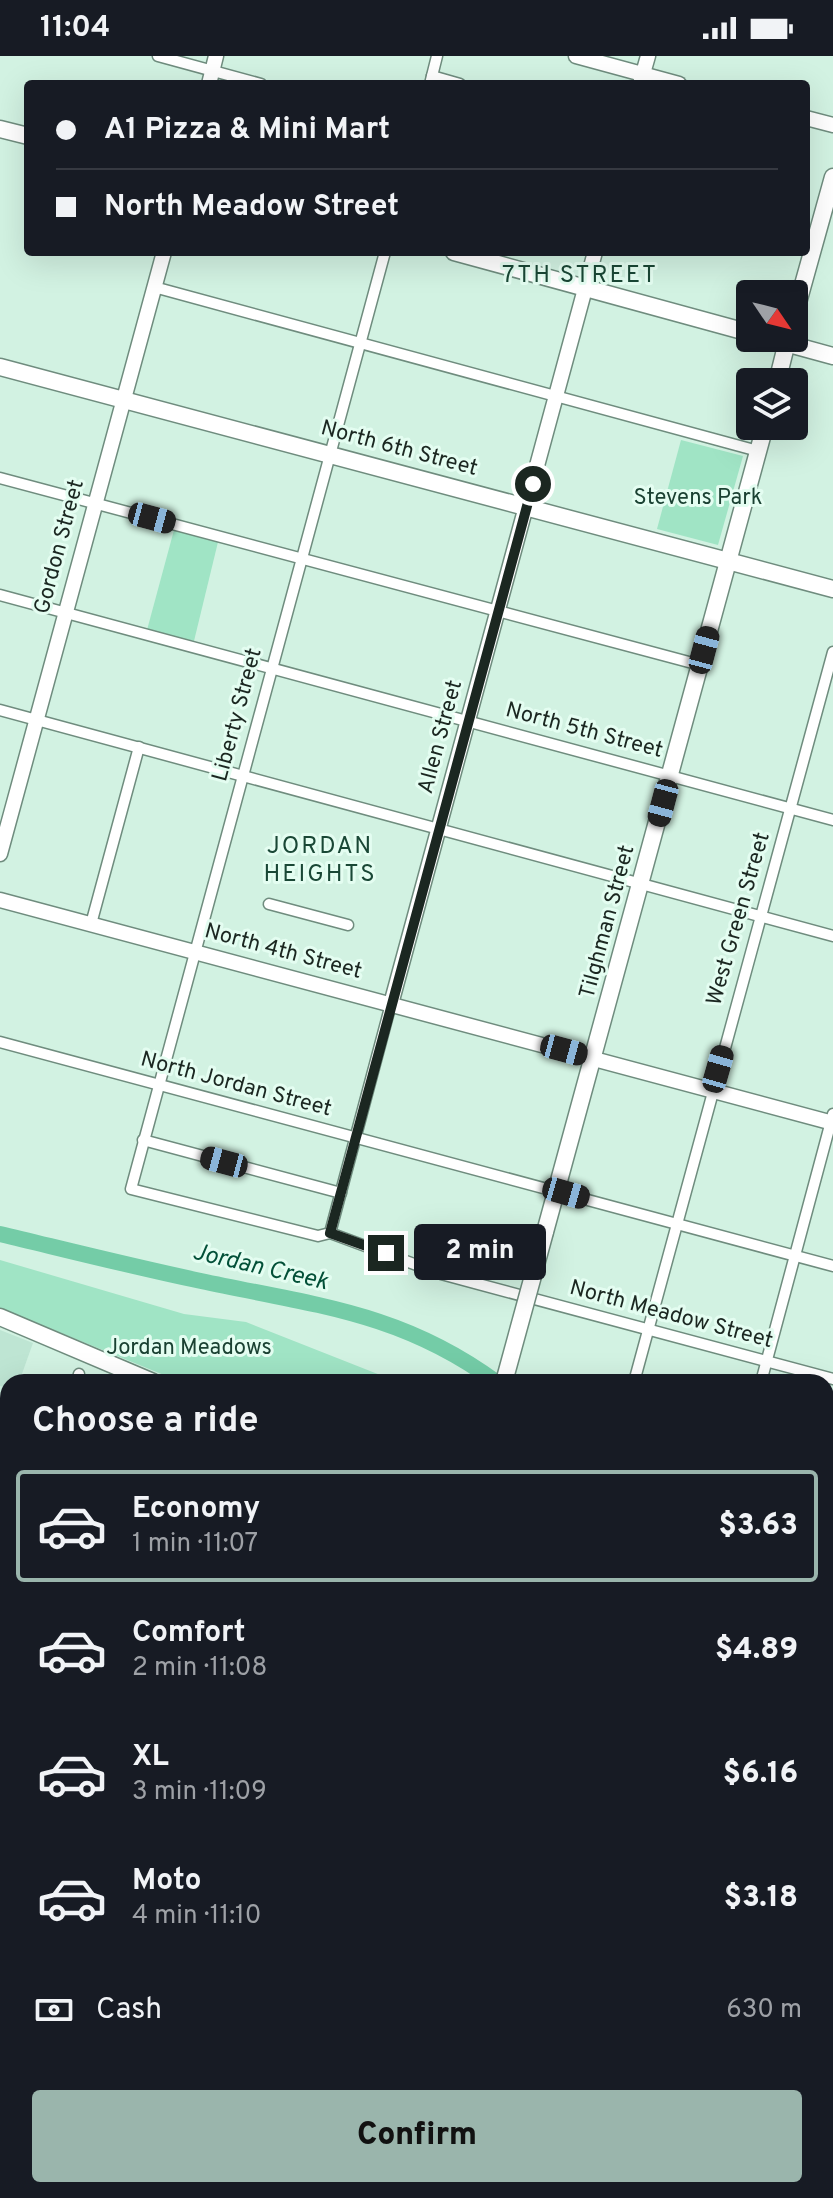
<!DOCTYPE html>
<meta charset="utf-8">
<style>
:root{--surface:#171b24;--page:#20242c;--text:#f1f3f6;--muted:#9ea1a6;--line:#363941;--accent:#9ab5ac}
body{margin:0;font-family:Overpass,sans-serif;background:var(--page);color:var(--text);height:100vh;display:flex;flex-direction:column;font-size:30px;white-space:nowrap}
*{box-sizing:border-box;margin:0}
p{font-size:26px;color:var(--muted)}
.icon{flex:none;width:44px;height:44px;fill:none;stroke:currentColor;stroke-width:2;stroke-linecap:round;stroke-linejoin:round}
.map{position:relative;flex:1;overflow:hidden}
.drawer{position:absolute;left:0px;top:1318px;width:834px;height:824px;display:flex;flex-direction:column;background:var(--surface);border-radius:24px 24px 0 0;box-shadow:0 8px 32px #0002}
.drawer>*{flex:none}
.hud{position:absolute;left:24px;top:24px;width:786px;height:176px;border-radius:8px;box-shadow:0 8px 32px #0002;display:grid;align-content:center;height:176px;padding:0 32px;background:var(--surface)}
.needle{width:52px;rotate:125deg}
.tools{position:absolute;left:736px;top:224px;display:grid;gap:16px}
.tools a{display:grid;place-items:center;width:72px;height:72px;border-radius:8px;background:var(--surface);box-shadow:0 8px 32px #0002;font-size:40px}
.end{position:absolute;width:36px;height:36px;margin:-18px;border:10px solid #1b2721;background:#fff;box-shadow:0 0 0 4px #fff}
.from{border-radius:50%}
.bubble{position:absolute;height:56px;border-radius:8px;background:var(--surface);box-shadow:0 8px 32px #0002;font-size:26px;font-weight:800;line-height:56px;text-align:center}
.car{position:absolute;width:24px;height:48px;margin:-24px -12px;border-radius:10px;box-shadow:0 0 6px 2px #0007;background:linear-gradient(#222 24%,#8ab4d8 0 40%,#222 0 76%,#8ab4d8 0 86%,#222 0)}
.hud b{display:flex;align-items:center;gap:28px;height:76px;font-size:30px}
.hud b+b{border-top:2px solid var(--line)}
.hud i{width:20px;height:20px;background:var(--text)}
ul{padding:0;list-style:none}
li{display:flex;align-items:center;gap:24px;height:112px;margin:0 16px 12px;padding:0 16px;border:4px solid transparent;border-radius:8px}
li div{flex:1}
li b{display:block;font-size:30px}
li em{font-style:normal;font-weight:800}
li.selected{border-color:var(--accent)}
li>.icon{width:72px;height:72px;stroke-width:1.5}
h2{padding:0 32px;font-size:36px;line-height:96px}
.pay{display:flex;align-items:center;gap:20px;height:88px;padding:0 32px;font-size:30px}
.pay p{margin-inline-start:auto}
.action{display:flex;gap:16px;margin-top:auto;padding:16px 32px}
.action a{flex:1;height:92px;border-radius:8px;background:var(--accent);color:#111;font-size:32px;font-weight:800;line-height:92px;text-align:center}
.status{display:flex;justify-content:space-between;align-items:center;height:56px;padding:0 40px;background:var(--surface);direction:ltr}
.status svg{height:22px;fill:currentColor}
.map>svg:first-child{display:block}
</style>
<div class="status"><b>11:04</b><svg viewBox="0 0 49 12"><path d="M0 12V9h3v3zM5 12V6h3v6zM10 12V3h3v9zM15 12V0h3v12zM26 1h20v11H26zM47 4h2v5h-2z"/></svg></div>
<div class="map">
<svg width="833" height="2142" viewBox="0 0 833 2142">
<rect width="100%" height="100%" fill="#d2f2e2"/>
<g fill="#bee5d3">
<polygon points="0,1274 33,1287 19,1326 8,1326 8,1332 0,1330"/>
<polygon points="826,1432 833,1436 833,1514 826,1541"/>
<polygon points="833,1577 833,1636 826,1634 826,1602"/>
<polygon points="8,1599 8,1666 0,1664 0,1628"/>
<polygon points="826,1651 833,1653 833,1753 826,1762"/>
</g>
<g fill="#a0e4c5">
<polygon points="681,384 743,400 718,489 657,473"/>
<polygon points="174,474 218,486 194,585 147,574"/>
<polygon points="0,1204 184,1258 246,1266 398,1326 181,1326 0,1252"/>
<polygon points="0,1848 8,1849 8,1881 0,1879"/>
</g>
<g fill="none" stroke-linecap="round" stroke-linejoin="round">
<g stroke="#74cca7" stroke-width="16">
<path d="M0,1178C67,1194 134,1211 201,1225C313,1249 401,1256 496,1326"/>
<polyline points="826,2002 833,2002"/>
</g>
<g stroke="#6f8c7e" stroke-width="13">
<g id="street">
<polyline points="158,0 261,28"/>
<polyline points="432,20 460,28"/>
<polyline points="430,28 437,0"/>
<polyline points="385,196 131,1133 318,1180 330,1177 441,1218 833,1323"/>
<polyline points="154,231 758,395"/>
<polyline points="0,422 700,609"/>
<polyline points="0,539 833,764"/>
<polyline points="0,654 833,880"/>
<polyline points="269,848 348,869"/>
<polyline points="91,868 139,691"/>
<polyline points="0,986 833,1210"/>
<polyline points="143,1084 341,1137"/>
<polyline points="330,1177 391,948"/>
<polyline points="77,1326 79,1318"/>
<polyline points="634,1326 833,596"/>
<polyline points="761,1326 833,1058"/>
<polyline points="0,1383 8,1385"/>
<polyline points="0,1532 8,1534"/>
<polyline points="826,1563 833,1538"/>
<polyline points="0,1612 8,1583"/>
<polyline points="826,1645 833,1647"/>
<polyline points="0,1670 8,1672"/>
<polyline points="0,1767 8,1769"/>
<polyline points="0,1919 8,1921"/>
<polyline points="64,2142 66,2134"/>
<polyline points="516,2142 517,2134"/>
</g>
</g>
<g stroke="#6f8c7e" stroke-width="17">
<g id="secondary">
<polyline points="576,0 679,28"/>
<polyline points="209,28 216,0"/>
<polyline points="640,28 648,0"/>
<polyline points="806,62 833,69"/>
<polyline points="0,798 164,196"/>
<polyline points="0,844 833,1067"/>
<polyline points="391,948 595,196"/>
<polyline points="826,1780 833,1774"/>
<polyline points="0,2032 8,2034"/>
<polyline points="339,2134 364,2142"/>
</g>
</g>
<g stroke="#6f8c7e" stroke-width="19">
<g id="primary">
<polyline points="0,73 28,80"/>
<polyline points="454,196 750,277"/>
<polyline points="794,261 833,121"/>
<polyline points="767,282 833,300"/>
<polyline points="0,311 833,533"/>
<polyline points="777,326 788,282"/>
<polyline points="545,1176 765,370"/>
<polyline points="0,1261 153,1326"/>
<polyline points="282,2142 284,2134"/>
<polyline points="582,2142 582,2134"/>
</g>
</g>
<use href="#street" stroke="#fff" stroke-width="10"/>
<use href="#secondary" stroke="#fff" stroke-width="14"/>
<use href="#primary" stroke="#fff" stroke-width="16"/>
<g stroke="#6f8c7e" stroke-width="19" stroke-linecap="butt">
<polyline id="primary-bridge" points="504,1326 545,1176"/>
</g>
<use href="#primary-bridge" stroke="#fff" stroke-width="16"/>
</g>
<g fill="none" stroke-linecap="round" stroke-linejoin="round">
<polyline stroke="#1b2721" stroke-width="10" points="386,1197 330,1177 533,428"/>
</g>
<g text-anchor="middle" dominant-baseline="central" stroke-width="6" stroke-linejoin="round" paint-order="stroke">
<g font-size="22" fill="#1b2721" stroke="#e4fdf1">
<text transform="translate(399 393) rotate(15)">North 6th Street</text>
<text transform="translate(60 491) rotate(-75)">Gordon Street</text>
<text transform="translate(238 659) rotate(-75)">Liberty Street</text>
<text transform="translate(584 675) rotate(15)">North 5th Street</text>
<text transform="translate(441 681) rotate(-75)">Allen Street</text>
<text transform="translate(739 863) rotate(-74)">West Green Street</text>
<text transform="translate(608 866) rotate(-75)">Tilghman Street</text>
<text transform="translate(283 896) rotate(15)">North 4th Street</text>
<text transform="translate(236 1029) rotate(15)">North Jordan Street</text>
<text transform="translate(671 1259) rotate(15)">North Meadow Street</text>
</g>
<g font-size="22" fill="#1a4132" stroke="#e4fdf1">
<text x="698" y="442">Stevens Park</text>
<text x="189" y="1292">Jordan Meadows</text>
</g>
<g font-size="24" letter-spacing="2" fill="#194735" stroke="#e4fdf1">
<text x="580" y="220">7TH STREET</text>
<text x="320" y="791">JORDAN<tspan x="320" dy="28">HEIGHTS</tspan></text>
</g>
<g font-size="24" font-style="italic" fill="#035038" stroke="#e4fdf1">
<text transform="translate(260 1212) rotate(13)">Jordan Creek</text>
</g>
</g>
</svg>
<div class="tools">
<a><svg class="needle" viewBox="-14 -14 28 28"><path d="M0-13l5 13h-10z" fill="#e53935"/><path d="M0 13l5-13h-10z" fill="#9ea1a6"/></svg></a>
<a><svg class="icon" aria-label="layers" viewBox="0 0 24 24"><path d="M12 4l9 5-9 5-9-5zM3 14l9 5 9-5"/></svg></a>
</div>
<i class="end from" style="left:533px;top:428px"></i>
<i class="end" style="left:386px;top:1197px"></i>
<div class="bubble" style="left:414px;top:1168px;width:132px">2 min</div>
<i class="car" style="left:152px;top:462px;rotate:105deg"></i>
<i class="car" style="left:704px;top:594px;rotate:15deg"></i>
<i class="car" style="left:663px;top:747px;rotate:195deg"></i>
<i class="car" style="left:564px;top:994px;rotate:105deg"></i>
<i class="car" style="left:718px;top:1013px;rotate:16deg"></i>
<i class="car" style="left:224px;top:1106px;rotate:285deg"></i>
<i class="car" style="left:566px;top:1137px;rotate:106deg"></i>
<div class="hud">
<b><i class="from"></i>A1 Pizza &amp; Mini Mart</b>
<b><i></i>North Meadow Street</b>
</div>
<section class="drawer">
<h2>Choose a ride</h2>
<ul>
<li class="selected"><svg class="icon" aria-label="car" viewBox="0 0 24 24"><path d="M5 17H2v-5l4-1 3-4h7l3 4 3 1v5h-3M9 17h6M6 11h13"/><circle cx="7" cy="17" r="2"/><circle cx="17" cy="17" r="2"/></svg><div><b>Economy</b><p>1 min · 11:07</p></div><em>$3.63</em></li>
<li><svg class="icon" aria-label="car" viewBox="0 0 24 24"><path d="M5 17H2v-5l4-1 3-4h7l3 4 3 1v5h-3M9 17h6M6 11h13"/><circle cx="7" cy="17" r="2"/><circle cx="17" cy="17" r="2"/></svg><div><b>Comfort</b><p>2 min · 11:08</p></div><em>$4.89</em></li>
<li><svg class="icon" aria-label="car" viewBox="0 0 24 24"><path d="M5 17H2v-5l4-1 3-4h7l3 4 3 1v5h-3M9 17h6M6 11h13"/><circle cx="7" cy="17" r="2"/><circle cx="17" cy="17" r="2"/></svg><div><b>XL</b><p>3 min · 11:09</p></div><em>$6.16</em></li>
<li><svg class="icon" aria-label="car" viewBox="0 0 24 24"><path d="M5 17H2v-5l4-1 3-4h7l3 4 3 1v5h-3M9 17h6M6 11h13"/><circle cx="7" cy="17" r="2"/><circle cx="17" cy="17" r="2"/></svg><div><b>Moto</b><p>4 min · 11:10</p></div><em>$3.18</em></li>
</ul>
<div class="pay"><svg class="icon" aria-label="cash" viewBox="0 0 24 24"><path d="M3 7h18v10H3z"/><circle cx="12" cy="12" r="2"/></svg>Cash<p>630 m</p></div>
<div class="action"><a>Confirm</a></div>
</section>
</div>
